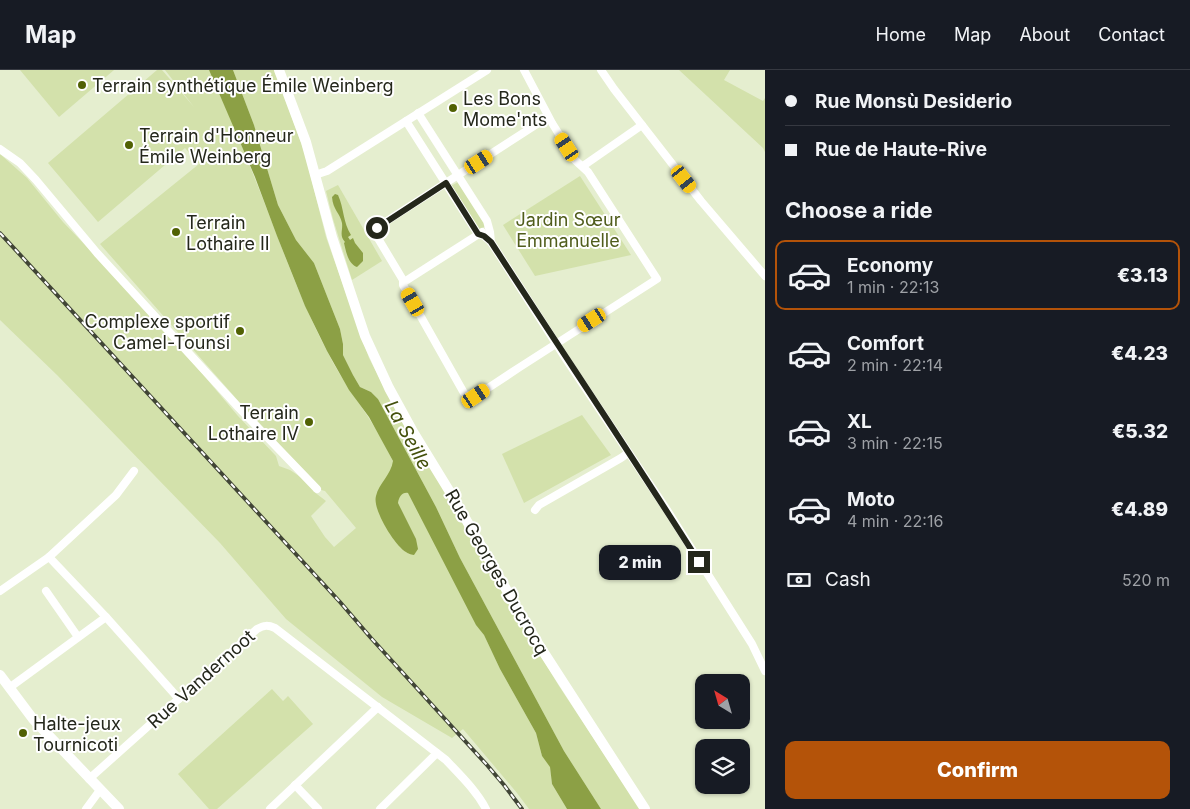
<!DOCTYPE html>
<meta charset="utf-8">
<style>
:root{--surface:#171b24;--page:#20242c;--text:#f1f3f6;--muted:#9ea1a6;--line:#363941;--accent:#b45309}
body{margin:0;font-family:Inter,sans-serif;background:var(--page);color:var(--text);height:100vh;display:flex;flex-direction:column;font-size:19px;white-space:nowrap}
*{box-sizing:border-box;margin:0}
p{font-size:16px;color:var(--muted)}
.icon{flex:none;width:28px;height:28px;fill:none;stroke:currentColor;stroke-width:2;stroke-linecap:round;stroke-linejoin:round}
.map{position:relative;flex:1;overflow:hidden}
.details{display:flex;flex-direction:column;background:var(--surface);width:425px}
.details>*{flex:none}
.top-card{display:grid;align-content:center;height:110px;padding:0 20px;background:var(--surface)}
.needle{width:32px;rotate:323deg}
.fabs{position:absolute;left:695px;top:604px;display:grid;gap:10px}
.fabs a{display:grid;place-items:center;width:55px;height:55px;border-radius:10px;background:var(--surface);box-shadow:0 1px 4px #0004;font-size:25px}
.end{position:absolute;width:22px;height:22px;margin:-11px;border:6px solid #24271b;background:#fff;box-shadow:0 0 0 2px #fff}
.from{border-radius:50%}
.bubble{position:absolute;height:35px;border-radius:10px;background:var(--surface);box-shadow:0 1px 4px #0004;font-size:16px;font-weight:800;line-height:35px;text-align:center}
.car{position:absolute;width:15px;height:30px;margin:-15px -8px;border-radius:6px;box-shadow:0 0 4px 1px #0007;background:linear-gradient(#f5c518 24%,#345 0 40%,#f5c518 0 76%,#345 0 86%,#f5c518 0)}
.top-card b{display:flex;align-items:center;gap:18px;height:48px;font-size:19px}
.top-card b+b{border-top:1px solid var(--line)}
.top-card i{width:12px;height:12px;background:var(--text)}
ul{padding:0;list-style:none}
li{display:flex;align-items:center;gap:15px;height:70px;margin:0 10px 8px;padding:0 10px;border:2px solid transparent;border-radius:10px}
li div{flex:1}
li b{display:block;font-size:19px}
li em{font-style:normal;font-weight:800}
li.selected{border-color:var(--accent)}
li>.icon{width:45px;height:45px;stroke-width:1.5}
h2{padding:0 20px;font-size:22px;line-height:60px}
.pay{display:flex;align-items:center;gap:12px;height:55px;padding:0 20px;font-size:19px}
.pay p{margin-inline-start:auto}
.cta{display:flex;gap:10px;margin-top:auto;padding:10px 20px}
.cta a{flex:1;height:58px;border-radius:10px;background:var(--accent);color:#fff;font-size:20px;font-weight:800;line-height:58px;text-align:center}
header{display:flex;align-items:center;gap:30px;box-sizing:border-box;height:70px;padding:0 25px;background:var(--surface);border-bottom:1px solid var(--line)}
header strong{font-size:24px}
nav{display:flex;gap:28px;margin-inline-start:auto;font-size:18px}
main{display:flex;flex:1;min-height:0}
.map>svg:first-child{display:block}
</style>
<header>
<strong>Map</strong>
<nav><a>Home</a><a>Map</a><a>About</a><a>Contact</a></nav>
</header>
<main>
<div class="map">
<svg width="765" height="739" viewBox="0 0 765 739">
<rect width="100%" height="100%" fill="#e5eecf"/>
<g fill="#d3e1ab">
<polygon points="20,0 114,0 59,47"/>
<path d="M157,0H162L194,37L165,0H209C225,36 241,72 255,109C278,166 298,226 327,281C342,312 364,338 381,368L477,555L484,565L500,599L536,663L542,686L550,696L552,714L567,739H529L517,723L463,659L452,668L382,627L286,549L220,473L57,305L0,250V84L27,108L63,152L110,201L189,288L238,346L276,386L279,396L290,400L317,418L313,421L326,431L311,446L325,467L334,477L356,458L325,421L317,419L319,417L241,334L100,174L199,94L185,78L98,152L48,93Z"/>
<polygon points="233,0 275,0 305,84 326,167 369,288 391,331 463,451 539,583 559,616 640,739 601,739 564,681 460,488 436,437 378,329 371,322 360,317 353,305 343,285 343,274 340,259 314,193 296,170 278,135 254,55"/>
<polygon points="679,0 730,0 724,10 763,31 765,28 765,82 763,78"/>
<polygon points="580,106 631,185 535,206 503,155"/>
<polygon points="458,112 486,155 484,157 479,160 451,116"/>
<polygon points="338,115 382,191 352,210 333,149 326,121"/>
<polygon points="582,345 611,385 524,433 502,384"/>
<polygon points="272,619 283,631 288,626 313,654 217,739 209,739 178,704"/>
</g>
<g fill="#8ca045">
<path d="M209,0H233L254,55L278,135L296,170L314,193L340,259L343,274V285L353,305L360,317L371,322L378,329L436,437L460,488L564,681L601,739H567L552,714L550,697L542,686L536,663L500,599L484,565L476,555L408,423C402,422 399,427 398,433L416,469L418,479L414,485C410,484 409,484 406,482C395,476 372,439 376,426C379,413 391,405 393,391L369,347L349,320L327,281L305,236L277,166L255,107Z"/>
<path d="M335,124L338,125C344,138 343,153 351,165L348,167L350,170L353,168L355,173L363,183V191L357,197C348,194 346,181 344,173L345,172C339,165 343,161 342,153C340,143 333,140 332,127Z"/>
</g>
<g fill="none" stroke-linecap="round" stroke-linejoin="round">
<g stroke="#fff" stroke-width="8">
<polyline points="524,0 552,53 575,90 588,102 657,209 520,297 476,326 468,327 464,323 403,215 403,210 376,165 376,160 379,156 548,47"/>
<polyline points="601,0 614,19 701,131 765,206"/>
<polyline points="418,43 487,151 490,162 491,172"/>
<polyline points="406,51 478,164 484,166 491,172 566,289 667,440 752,574 765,601"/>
<polyline points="0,79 20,93 36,110 97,183 239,338 317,419"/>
<polyline points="583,96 642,55"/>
<polyline points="315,105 327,101 487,0"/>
<polyline points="404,212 482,162"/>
<polyline points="535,440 539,435 621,388 628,383"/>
<polyline points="49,487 106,547"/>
<polyline points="0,521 49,487 116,425 134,401"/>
<polyline points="46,521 78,567"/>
<polyline points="9,618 106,547 179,629"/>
<path d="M89,709L257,559C264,555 268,555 275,558L446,690C460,705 476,720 486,739"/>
<polyline points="295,715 318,739"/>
<polyline points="86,739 100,720"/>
<polyline points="270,739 378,637"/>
<polyline points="380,739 437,683"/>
</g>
<g stroke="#fff" stroke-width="10">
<polyline points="279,0 306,72 332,167 365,266 389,318 412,360 453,427 510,526 539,575 645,739"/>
<polyline points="0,605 33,649 119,739"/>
</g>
<g stroke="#414536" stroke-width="4">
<polyline id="rail" points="0,163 340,532 371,568 487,695 504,715 522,739"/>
</g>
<use href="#rail" stroke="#fff" stroke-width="2" stroke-dasharray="5.5" stroke-linecap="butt"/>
</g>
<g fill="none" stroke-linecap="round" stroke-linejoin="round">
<path stroke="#24271b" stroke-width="6" d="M377,158L446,113L478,164L484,166L491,172C560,279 631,384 699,492"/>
</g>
<g fill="#516104" stroke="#fff" stroke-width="2">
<circle cx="82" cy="15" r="5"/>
<circle cx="453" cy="38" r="5"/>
<circle cx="129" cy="75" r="5"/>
<circle cx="176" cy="162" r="5"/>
<circle cx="240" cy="261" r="5"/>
<circle cx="309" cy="352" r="5"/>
<circle cx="23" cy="663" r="5"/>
</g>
<g text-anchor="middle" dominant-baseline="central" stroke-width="4" stroke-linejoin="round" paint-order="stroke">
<g font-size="18" fill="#24271b" stroke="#fff" text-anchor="start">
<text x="92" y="15">Terrain synthétique Émile Weinberg</text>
<text x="463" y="28">Les Bons<tspan x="463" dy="21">Mome'nts</tspan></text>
<text x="139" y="65">Terrain d'Honneur<tspan x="139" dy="21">Émile Weinberg</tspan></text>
<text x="186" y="152">Terrain<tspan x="186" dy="21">Lothaire II</tspan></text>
<text x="230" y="251" text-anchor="end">Complexe sportif<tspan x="230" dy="21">Camel-Tounsi</tspan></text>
<text x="299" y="342" text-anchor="end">Terrain<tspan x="299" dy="21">Lothaire IV</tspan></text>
<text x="33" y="653">Halte-jeux<tspan x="33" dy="21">Tournicoti</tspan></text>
</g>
<g font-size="18" fill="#505d1c" stroke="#fff">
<text x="568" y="149">Jardin Sœur<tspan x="568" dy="21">Emmanuelle</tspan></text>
</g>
<g font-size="18" fill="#24271b" stroke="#fff">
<text transform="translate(497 502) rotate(60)">Rue Georges Ducrocq</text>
<text transform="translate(201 609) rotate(-42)">Rue Vandernoot</text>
</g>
<g font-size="19" font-style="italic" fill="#43500b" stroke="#fff">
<text transform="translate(408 365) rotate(61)">La Seille</text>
</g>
</g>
</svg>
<div class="fabs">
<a><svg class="needle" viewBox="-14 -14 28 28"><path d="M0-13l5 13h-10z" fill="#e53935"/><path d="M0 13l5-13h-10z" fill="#9ea1a6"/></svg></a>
<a><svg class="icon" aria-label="layers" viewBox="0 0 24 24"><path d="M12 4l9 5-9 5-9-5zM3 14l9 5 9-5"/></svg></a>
</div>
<i class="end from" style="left:377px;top:158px"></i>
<i class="end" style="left:699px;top:492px"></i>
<div class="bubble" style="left:599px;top:475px;width:82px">2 min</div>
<i class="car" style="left:567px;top:77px;rotate:327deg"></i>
<i class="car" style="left:479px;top:92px;rotate:57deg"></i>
<i class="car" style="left:684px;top:109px;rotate:142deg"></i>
<i class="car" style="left:413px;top:232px;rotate:330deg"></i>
<i class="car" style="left:592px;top:250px;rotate:238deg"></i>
<i class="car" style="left:476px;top:326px;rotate:56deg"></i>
</div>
<section class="details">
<div class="top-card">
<b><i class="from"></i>Rue Monsù Desiderio</b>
<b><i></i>Rue de Haute-Rive</b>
</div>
<h2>Choose a ride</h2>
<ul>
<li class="selected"><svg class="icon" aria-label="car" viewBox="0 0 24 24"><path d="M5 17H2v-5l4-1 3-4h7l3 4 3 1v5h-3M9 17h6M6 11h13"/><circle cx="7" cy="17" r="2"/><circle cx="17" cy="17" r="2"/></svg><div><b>Economy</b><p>1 min · 22:13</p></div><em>€3.13</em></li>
<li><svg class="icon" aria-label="car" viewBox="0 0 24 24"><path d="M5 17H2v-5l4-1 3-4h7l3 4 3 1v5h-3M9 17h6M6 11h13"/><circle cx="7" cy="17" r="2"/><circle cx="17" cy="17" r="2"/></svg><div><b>Comfort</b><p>2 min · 22:14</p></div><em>€4.23</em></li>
<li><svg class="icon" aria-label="car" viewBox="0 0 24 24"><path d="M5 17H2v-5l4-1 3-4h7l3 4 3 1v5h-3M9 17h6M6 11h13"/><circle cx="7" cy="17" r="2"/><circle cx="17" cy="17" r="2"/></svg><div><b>XL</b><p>3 min · 22:15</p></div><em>€5.32</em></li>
<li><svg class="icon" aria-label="car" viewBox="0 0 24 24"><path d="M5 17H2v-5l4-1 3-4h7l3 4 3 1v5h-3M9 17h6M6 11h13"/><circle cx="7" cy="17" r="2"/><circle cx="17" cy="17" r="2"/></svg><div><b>Moto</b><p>4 min · 22:16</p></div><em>€4.89</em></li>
</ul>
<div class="pay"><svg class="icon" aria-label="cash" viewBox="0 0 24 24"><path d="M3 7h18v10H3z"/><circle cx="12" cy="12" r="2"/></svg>Cash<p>520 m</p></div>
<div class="cta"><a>Confirm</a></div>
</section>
</main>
